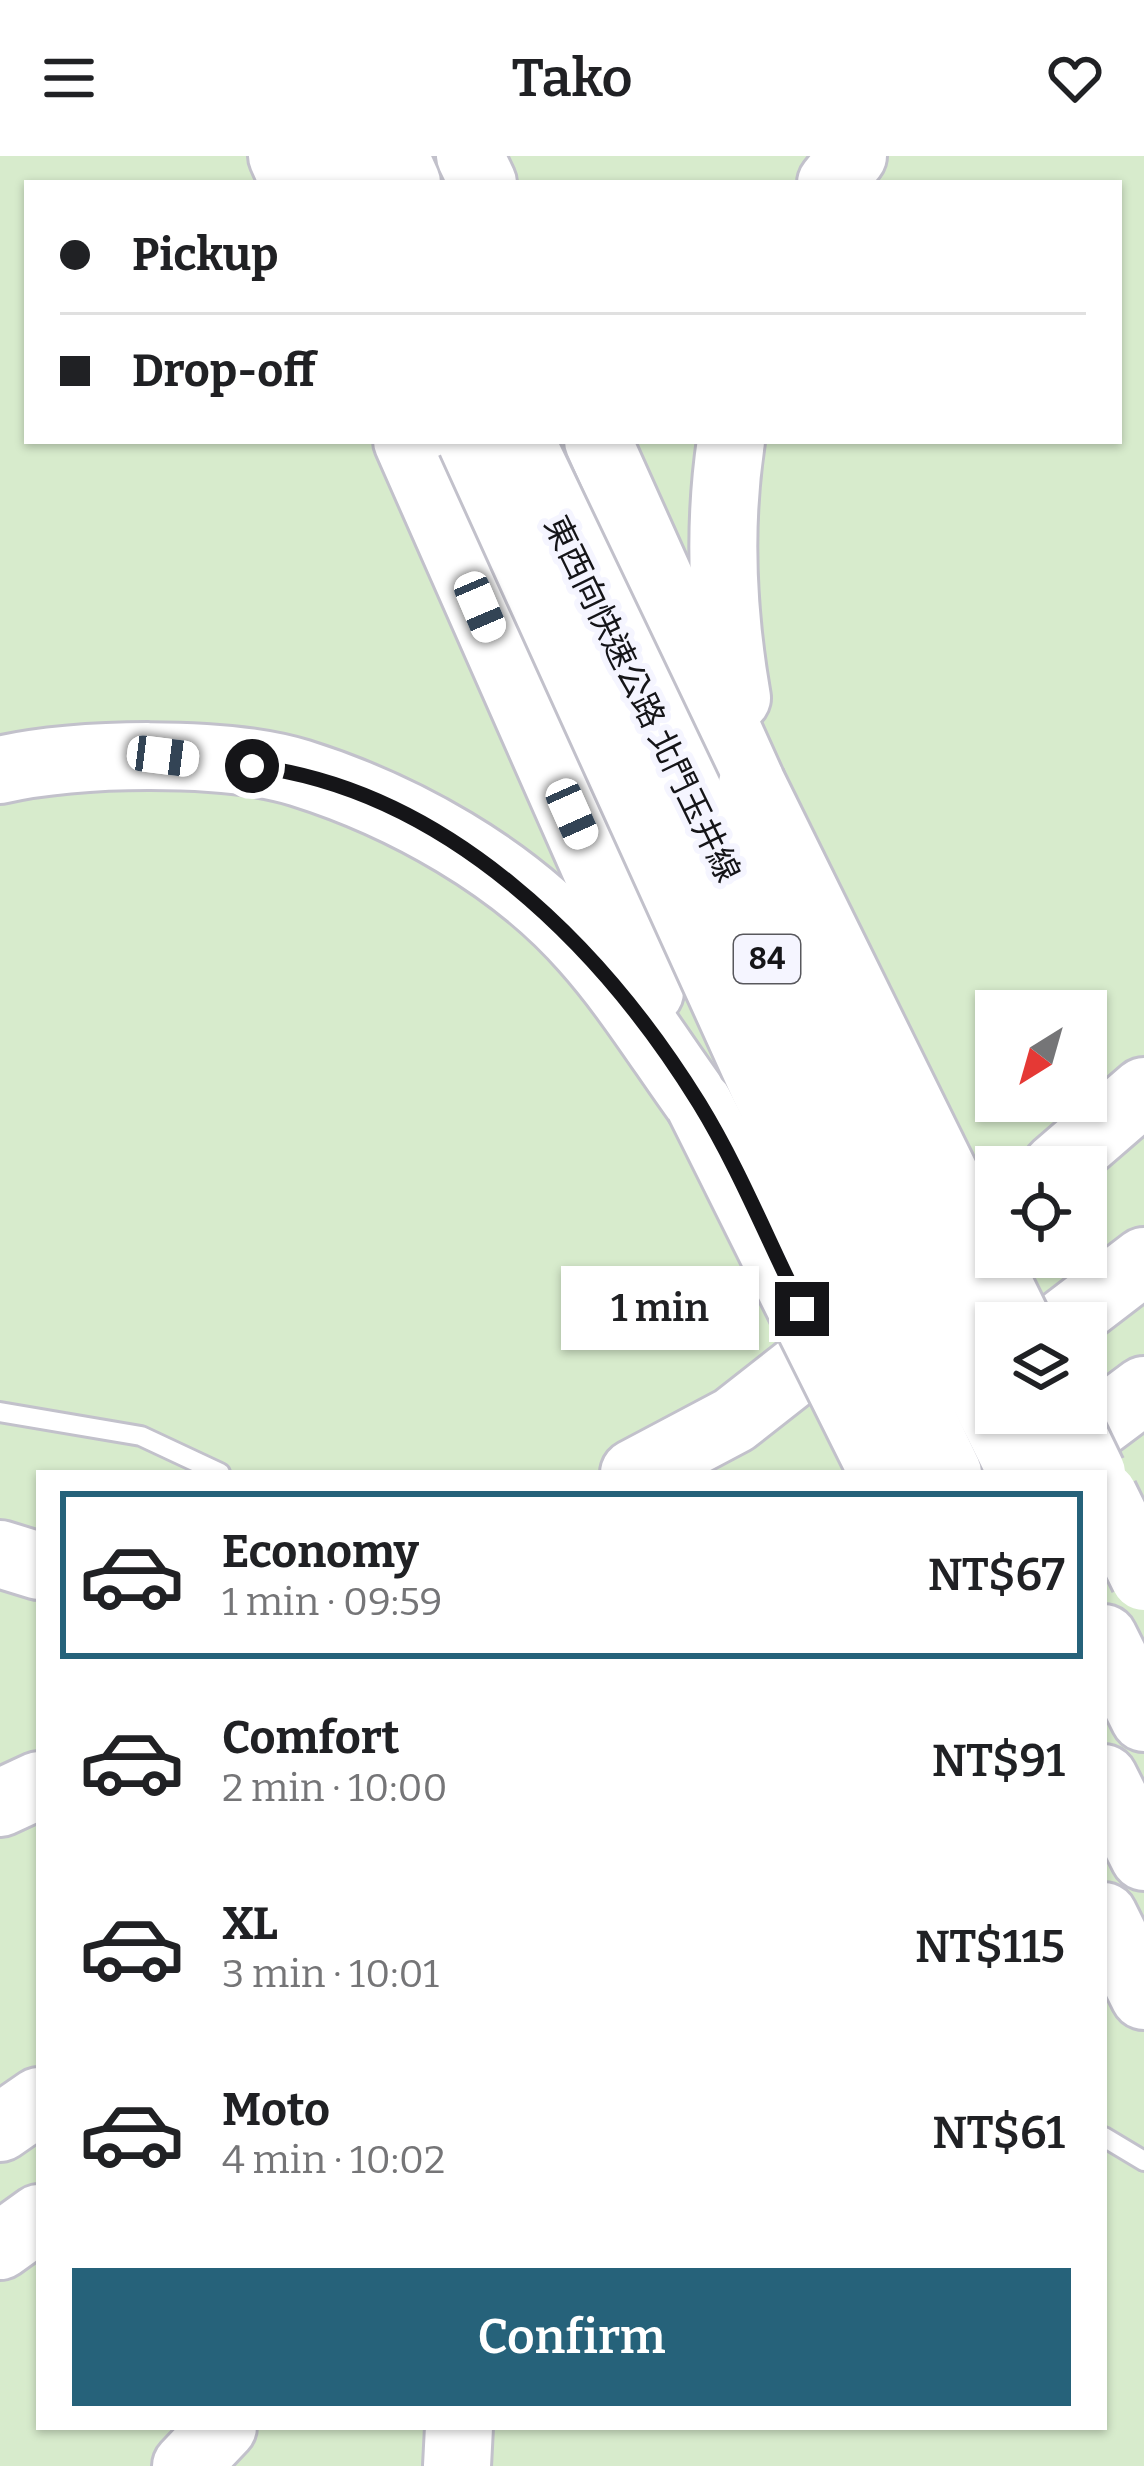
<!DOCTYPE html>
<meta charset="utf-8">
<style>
:root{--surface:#fff;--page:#f2f2f2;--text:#202124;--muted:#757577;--line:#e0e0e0;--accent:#26627a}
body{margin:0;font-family:Bitter,"Noto Sans TC",serif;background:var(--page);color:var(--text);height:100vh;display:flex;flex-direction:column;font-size:45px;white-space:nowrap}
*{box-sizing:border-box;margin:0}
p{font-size:39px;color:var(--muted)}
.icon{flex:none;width:66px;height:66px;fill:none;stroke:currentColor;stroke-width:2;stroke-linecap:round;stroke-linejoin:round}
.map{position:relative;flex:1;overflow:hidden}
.details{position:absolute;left:36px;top:1314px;width:1071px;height:960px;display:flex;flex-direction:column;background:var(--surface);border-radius:0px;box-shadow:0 3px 9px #0004}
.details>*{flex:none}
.top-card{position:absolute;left:24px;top:24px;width:1098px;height:264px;border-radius:0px;box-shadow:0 3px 9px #0004;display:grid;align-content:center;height:264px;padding:0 36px;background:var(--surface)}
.needle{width:78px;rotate:217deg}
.controls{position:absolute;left:975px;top:834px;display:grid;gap:24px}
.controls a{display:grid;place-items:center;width:132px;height:132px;border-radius:0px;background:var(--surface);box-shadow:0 3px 9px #0004;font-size:60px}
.end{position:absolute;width:54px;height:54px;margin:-27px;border:15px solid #151518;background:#fff;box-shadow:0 0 0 6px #fff}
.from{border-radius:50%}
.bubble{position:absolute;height:84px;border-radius:0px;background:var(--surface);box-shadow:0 3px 9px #0004;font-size:39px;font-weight:600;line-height:84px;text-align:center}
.car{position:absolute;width:36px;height:72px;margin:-36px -18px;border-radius:15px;box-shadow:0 0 9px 3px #0007;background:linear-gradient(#fff 24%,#345 0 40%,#fff 0 76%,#345 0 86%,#fff 0)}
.top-card b{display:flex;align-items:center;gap:42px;height:114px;font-size:45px}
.top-card b+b{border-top:3px solid var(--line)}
.top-card i{width:30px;height:30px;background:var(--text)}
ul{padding:21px 0 0;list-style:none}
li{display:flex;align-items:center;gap:36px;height:168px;margin:0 24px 18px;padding:0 12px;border:6px solid transparent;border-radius:0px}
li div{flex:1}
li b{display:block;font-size:45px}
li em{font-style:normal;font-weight:600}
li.on{border-color:var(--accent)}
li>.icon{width:108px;height:108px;stroke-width:1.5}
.cta{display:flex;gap:24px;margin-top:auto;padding:24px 36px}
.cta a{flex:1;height:138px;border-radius:0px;background:var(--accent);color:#fff;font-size:48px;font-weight:600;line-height:138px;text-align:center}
header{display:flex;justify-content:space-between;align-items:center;height:156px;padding:0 36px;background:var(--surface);font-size:54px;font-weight:600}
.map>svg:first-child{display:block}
</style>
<header><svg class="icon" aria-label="menu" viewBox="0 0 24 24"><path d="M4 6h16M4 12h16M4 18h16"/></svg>Tako<svg class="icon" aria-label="heart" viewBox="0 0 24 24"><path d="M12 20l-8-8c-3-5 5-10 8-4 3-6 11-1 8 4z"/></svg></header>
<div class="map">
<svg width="1144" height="2310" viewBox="0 0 1144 2310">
<rect width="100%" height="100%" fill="#f5f5ff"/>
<path fill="#d7ebcc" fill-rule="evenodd" d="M0,0H1144V2310H0ZM27,27H1119V285H27ZM996,855H1086V945H996ZM996,1011H1086V1101H996ZM996,1167H1086V1257H996ZM39,1317H1104V2271H39Z"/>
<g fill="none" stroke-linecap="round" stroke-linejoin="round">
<g stroke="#c2c1cb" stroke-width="24">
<g id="lane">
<polyline points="0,1256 141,1280 220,1317"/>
<polyline points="1104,1981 1144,2005"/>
</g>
</g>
<g stroke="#c2c1cb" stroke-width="72">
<g id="highway">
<polyline points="282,0 294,27"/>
<polyline points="342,0 354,27"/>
<polyline points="395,0 407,27"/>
<polyline points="470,0 483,27"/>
<polyline points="831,27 853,0"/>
<polyline points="407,285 650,836"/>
<polyline points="598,285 752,628"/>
<path d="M731,285C718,372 722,456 737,542"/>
<path d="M0,614C75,596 226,594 300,617C402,649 514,711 585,793C627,840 662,897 699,948"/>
<polyline points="1056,1011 1144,935"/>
<polyline points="1063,1167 1144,1105"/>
<polyline points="634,1317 734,1264 864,1162"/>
<polyline points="1033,1317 1144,1234"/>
<polyline points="0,1398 39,1410"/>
<polyline points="1104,1482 1144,1562"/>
<polyline points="1104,1622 1144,1701"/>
<polyline points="0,1647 39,1629"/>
<polyline points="1104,1760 1144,1840"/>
<polyline points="0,1972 39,1945"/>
<polyline points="0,2090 39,2062"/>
<polyline points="186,2310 223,2271"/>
<polyline points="457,2310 459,2271"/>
</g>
</g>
<use href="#lane" stroke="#fff" stroke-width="18"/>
<use href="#highway" stroke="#fff" stroke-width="66"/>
<g stroke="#c2c1cb" stroke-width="72" stroke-linecap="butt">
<g id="highway-bridge">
<polyline points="471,285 764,931 948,1317"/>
<polyline points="521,285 817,905 1022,1317"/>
<polyline points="752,628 1018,1167"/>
<polyline points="699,948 883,1317"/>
<polyline points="1063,1257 1092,1317"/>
<polyline points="1104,1340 1144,1421"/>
</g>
</g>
<use href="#highway-bridge" stroke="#fff" stroke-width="66"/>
</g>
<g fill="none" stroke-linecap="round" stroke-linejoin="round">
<path stroke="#151518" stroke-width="15" d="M252,610C446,634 601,789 699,947C739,1012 768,1085 802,1153"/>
</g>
<g text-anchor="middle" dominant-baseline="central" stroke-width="12" stroke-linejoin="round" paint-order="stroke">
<rect fill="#f5f5ff" stroke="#58585d" stroke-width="3" x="734" y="779" width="66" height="48" rx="9"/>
<g font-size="30" font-weight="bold" fill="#151518">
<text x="767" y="803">84</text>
</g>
<g font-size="33" fill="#151518" stroke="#f5f5ff">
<text transform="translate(642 543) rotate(64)">東西向快速公路 北門玉井線</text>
</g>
</g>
</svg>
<div class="controls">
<a><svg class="needle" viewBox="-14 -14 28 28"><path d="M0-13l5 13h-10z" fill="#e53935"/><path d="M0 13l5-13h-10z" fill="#757577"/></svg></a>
<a><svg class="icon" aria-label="locate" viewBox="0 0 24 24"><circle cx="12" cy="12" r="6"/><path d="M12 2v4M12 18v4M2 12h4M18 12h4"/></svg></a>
<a><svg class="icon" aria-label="layers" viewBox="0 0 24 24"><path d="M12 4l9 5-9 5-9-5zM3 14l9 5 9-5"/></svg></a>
</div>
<i class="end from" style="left:252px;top:610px"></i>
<i class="end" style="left:802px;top:1153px"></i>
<div class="bubble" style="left:561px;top:1110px;width:198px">1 min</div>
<i class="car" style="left:480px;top:451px;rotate:157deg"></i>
<i class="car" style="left:163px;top:600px;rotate:97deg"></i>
<i class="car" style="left:572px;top:658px;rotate:156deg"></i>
<div class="top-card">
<b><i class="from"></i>Pickup</b>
<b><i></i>Drop-off</b>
</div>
<section class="details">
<ul>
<li class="on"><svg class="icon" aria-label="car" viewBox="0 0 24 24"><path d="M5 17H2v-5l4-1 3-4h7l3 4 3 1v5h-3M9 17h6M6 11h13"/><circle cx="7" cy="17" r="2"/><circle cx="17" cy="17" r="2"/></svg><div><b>Economy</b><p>1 min · 09:59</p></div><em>NT$67</em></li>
<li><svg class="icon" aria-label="car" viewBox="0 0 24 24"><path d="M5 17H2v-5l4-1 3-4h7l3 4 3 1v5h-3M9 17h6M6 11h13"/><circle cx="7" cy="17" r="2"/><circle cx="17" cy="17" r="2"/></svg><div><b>Comfort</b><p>2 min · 10:00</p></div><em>NT$91</em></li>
<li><svg class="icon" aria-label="car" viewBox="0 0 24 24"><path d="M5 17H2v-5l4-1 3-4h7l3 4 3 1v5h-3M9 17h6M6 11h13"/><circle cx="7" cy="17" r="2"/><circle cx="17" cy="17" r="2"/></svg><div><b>XL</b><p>3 min · 10:01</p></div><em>NT$115</em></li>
<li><svg class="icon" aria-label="car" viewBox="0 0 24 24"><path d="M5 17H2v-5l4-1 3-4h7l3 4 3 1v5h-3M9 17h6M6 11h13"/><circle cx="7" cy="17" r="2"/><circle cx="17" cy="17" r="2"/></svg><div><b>Moto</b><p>4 min · 10:02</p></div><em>NT$61</em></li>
</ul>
<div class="cta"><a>Confirm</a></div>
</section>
</div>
